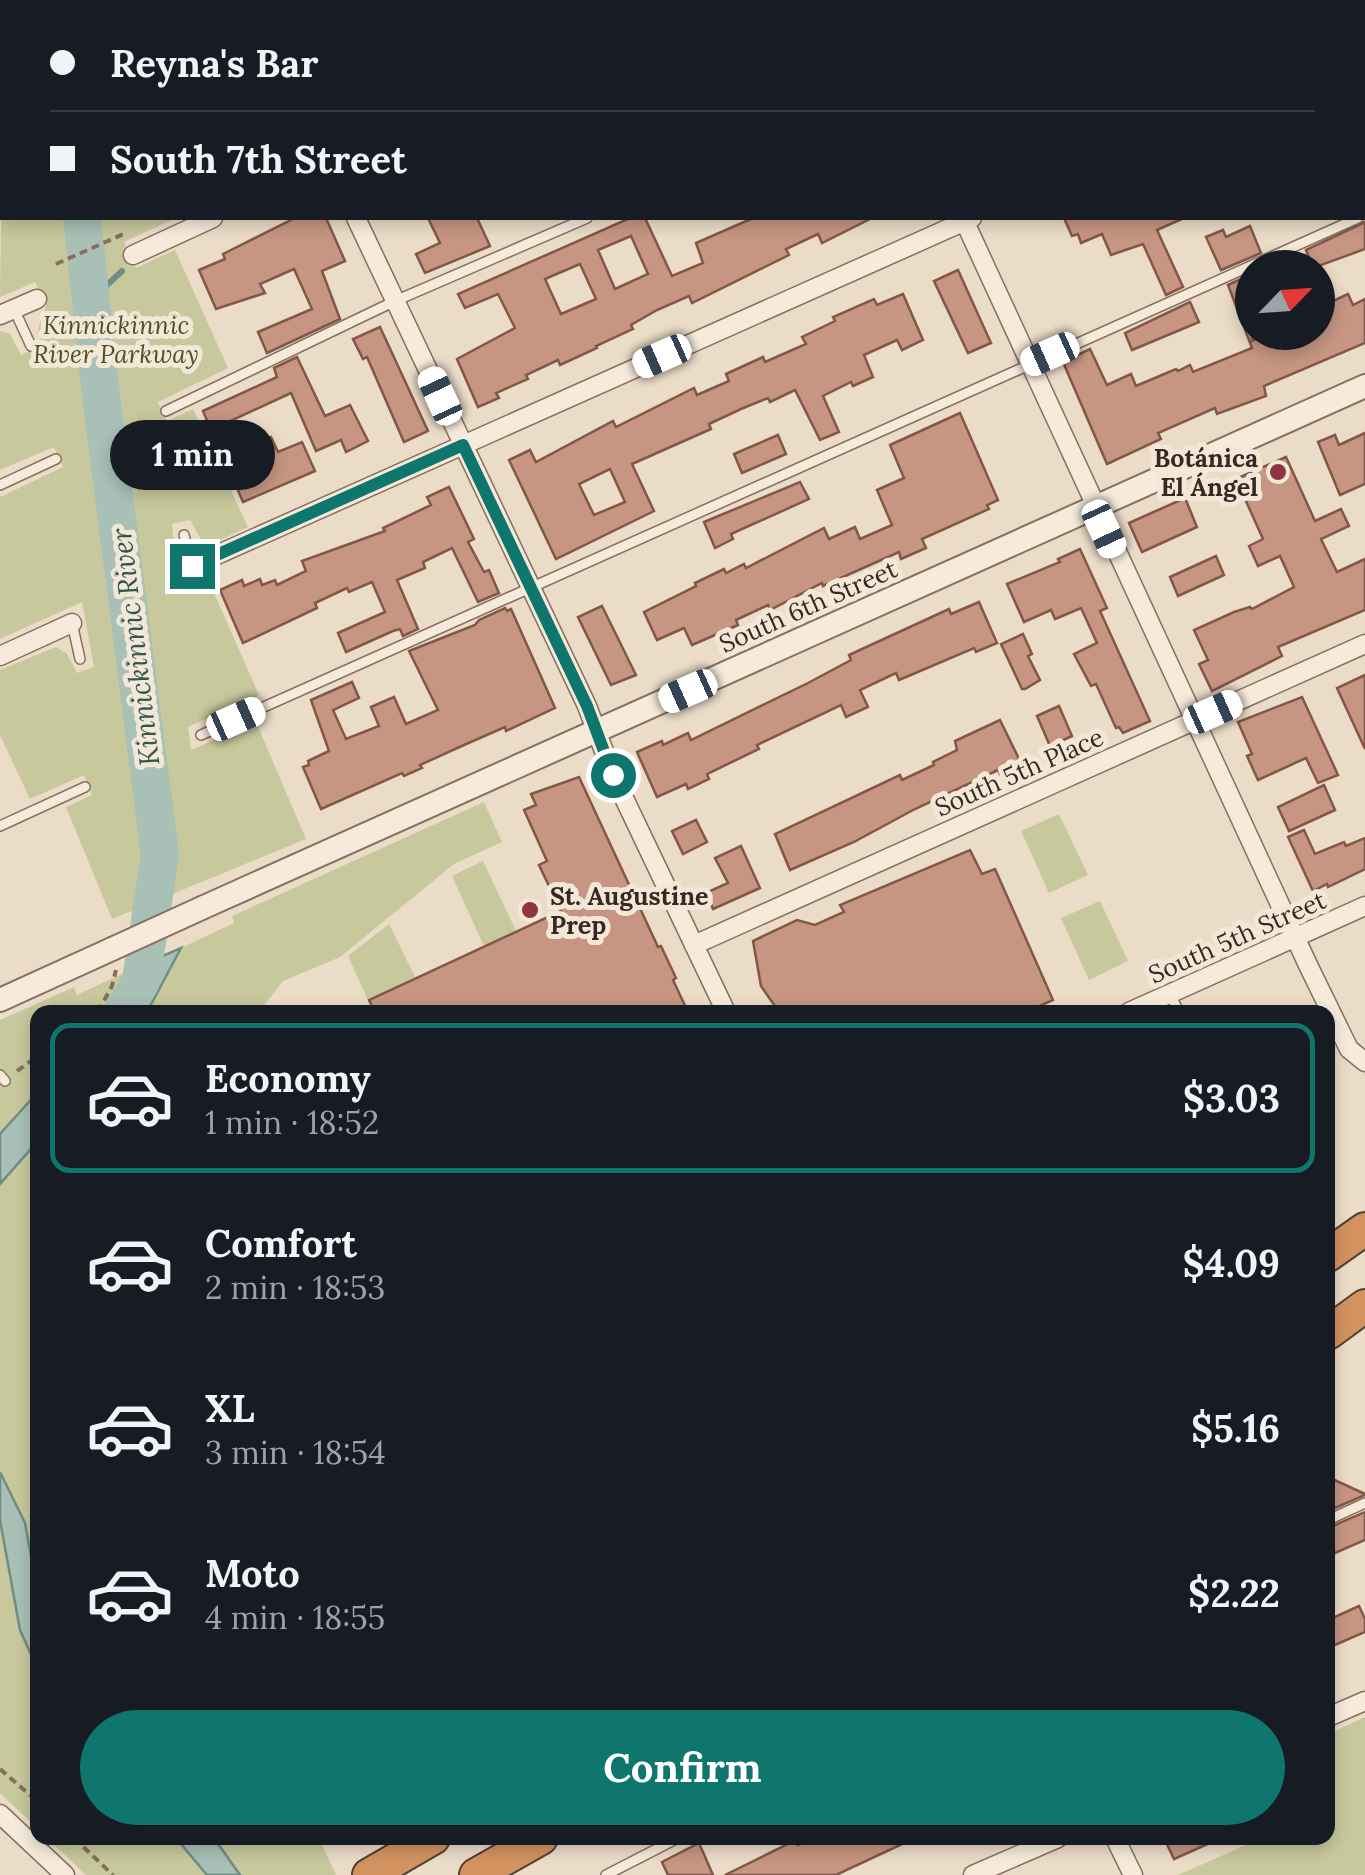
<!DOCTYPE html>
<meta charset="utf-8">
<style>
:root{--surface:#171b24;--page:#20242c;--text:#f1f3f6;--muted:#9ea1a6;--line:#363941;--accent:#0f766e}
body{margin:0;font-family:Lora,serif;background:var(--page);color:var(--text);height:100vh;display:flex;flex-direction:column;font-size:38px;white-space:nowrap}
*{box-sizing:border-box;margin:0}
p{font-size:32px;color:var(--muted)}
.icon{flex:none;width:55px;height:55px;fill:none;stroke:currentColor;stroke-width:2;stroke-linecap:round;stroke-linejoin:round}
.map{position:relative;flex:1;overflow:hidden}
.sheet{position:absolute;left:30px;top:1005px;width:1305px;height:840px;display:flex;flex-direction:column;background:var(--surface);border-radius:20px;box-shadow:0 5px 15px #0003}
.sheet>*{flex:none}
.top-card{position:absolute;left:0px;top:0px;width:1365px;height:220px;box-shadow:0 5px 15px #0003;display:grid;align-content:center;height:220px;padding:0 50px;background:var(--surface)}
.needle{width:65px;rotate:65deg}
.tools{position:absolute;left:1235px;top:250px;display:grid;gap:20px}
.tools a{display:grid;place-items:center;width:100px;height:100px;border-radius:50%;background:var(--surface);box-shadow:0 5px 15px #0003;font-size:50px}
.end{position:absolute;width:45px;height:45px;margin:-22px;border:12px solid #0f766e;background:#fff;box-shadow:0 0 0 5px #fff}
.from{border-radius:50%}
.bubble{position:absolute;height:70px;border-radius:35px;background:var(--surface);box-shadow:0 5px 15px #0003;font-size:32px;font-weight:700;line-height:70px;text-align:center}
.car{position:absolute;width:30px;height:60px;margin:-30px -15px;border-radius:12px;box-shadow:0 0 8px 2px #0007;background:linear-gradient(#fff 24%,#345 0 40%,#fff 0 76%,#345 0 86%,#fff 0)}
.top-card b{display:flex;align-items:center;gap:35px;height:95px;font-size:38px}
.top-card b+b{border-top:2px solid var(--line)}
.top-card i{width:25px;height:25px;background:var(--text)}
ul{padding:18px 0 0;list-style:none}
li{display:flex;align-items:center;gap:30px;height:150px;margin:0 20px 15px;padding:0 30px;border:5px solid transparent;border-radius:20px}
li div{flex:1}
li b{display:block;font-size:38px}
li em{font-style:normal;font-weight:700}
li.selected{border-color:var(--accent)}
li>.icon{width:90px;height:90px;stroke-width:1.5}
.cta{display:flex;gap:20px;margin-top:auto;padding:20px 50px}
.cta a{flex:1;height:115px;border-radius:60px;background:var(--accent);color:#fff;font-size:40px;font-weight:700;line-height:115px;text-align:center}
.map>svg:first-child{display:block}
</style>
<div class="map">
<svg width="1365" height="1875" viewBox="0 0 1365 1875">
<rect width="100%" height="100%" fill="#ebdcc8"/>
<g fill="#c8c89d">
<polygon points="2,153 2,218 176,218 124,242 136,268 175,250 228,368 158,402 167,421 193,409 248,527 205,547 190,520 172,524 179,590 207,577 259,695 188,727 191,750 256,722 306,839 112,919 66,807 92,795 84,775 30,799 0,735 0,670 56,647 67,654 77,673 94,667 82,602 0,639 0,497 63,467 54,447 0,470 0,331 10,334 21,355 42,346 38,329 46,305 35,282 0,297"/>
<polygon points="484,802 502,842 454,864 340,957 283,981 259,1012 147,1012 181,948 234,923 232,916"/>
<polygon points="1059,814 1088,875 1049,893 1021,831"/>
<polygon points="483,861 516,931 484,946 452,876"/>
<polygon points="1100,901 1128,961 1089,980 1061,918"/>
<polygon points="389,924 415,977 368,1000 348,956"/>
<polygon points="130,970 121,997 110,1012 38,1012 37,1093 0,1134 0,1020 74,987 77,995"/>
<polygon points="37,1142 37,1588 25,1523 0,1472 0,1184"/>
<polygon points="0,1520 20,1630 37,1668 37,1828 0,1793"/>
<polygon points="1365,1717 1365,1875 1178,1875 1262,1838 1328,1838 1328,1734"/>
<polygon points="47,1838 176,1838 207,1875 86,1875"/>
<polygon points="214,1838 319,1838 336,1875 240,1875"/>
</g>
<g fill="#a9c0b6" stroke="#708d83" stroke-width="2.5">
<polygon points="181,948 147,1012 110,1012 121,997 130,970"/>
<polygon points="37,1093 37,1142 0,1184 0,1134"/>
<polygon points="0,1472 25,1523 37,1588 37,1668 20,1630 0,1520"/>
<polygon points="176,1838 214,1838 240,1875 207,1875"/>
</g>
<g fill="none" stroke-linecap="round" stroke-linejoin="round">
<polyline stroke="#708d83" stroke-width="6" points="91,300 122,271"/>
<g stroke="#a9c0b6" stroke-width="38">
<polyline points="58,0 58,2"/>
<polyline points="82,218 101,395 160,855 141,981 123,1012"/>
</g>
</g>
<g fill="#c69682" stroke="#835747" stroke-width="2.5" fill-rule="evenodd">
<polygon points="295,218 326,218 345,261 322,271 340,319 267,353 258,332 312,309 294,269 260,284 265,293 216,309 199,270 225,259 223,254"/>
<polygon points="428,218 477,218 490,246 425,273 416,254 440,243"/>
<path d="M630,218H645L672,276L703,263L696,243L753,218H872L822,243L818,234L786,249L789,255L692,303L689,296L657,310L631,325L633,329L596,346L597,348L560,365L558,360L526,375L528,379L496,393L499,398L478,407L457,359L515,328L498,294L465,308L458,294ZM631,236L648,274L615,289L598,250ZM580,264L596,299L561,314L545,279Z"/>
<polygon points="1064,218 1184,218 1157,230 1183,287 1166,295 1143,244 1111,255 1102,234 1081,243 1078,234 1072,236"/>
<polygon points="1365,222 1365,249 1313,268 1306,250"/>
<polygon points="1250,226 1261,253 1221,270 1206,237 1223,230 1226,237"/>
<polygon points="958,270 991,343 968,353 934,281"/>
<polygon points="1252,274 1252,341 1270,332 1318,332 1318,308 1348,294 1353,305 1365,299 1365,343 1264,386 1266,396 1217,414 1215,408 1158,433 1161,439 1107,464 1063,362 1090,349 1107,385 1131,374 1136,386 1176,369 1178,371 1190,365 1193,372 1252,348 1228,285"/>
<path d="M903,294L923,340L902,350L897,340L864,355L873,377L853,386L851,382L823,396L839,432L820,440L795,390L770,402L768,398L741,409L709,424L711,429L632,464L654,511L556,559L509,460L530,450L536,462L613,421L616,427L694,388L697,395L729,381L726,374L763,357L765,362L806,344L802,337L835,321L833,317L874,299L877,305ZM610,469L625,502L594,515L579,484Z"/>
<polygon points="1190,302 1199,322 1132,350 1125,333"/>
<polygon points="380,327 428,431 404,442 367,357 363,359 353,339"/>
<polygon points="297,357 325,416 350,405 368,441 346,452 341,440 316,451 291,393 211,430 203,411 277,377 274,368"/>
<polygon points="960,413 998,500 987,505 989,509 922,539 926,548 901,559 899,552 823,586 822,583 770,610 768,605 736,620 738,625 692,645 684,628 657,640 644,612 696,586 695,583 724,569 726,573 744,564 746,568 824,528 829,539 855,527 860,539 892,525 877,490 904,478 890,445"/>
<polygon points="1365,433 1365,484 1340,495 1318,442 1335,435 1339,445"/>
<polygon points="778,435 786,454 742,473 734,454"/>
<polygon points="271,437 278,452 302,442 315,471 243,502 226,462 252,450 250,446"/>
<polygon points="1286,457 1315,521 1341,509 1349,526 1321,539 1337,572 1365,559 1365,610 1278,647 1282,656 1212,691 1199,664 1208,660 1194,630 1234,612 1250,607 1252,609 1294,587 1280,556 1258,566 1249,546 1263,539 1236,479"/>
<polygon points="800,482 809,499 731,534 733,539 715,548 704,522"/>
<polygon points="449,487 474,539 468,542 484,572 489,570 499,593 478,602 452,548 423,562 425,568 397,580 418,629 403,636 400,629 393,631 346,652 338,633 385,612 372,582 349,592 347,588 315,603 317,608 243,643 220,590 242,580 244,586 260,579 262,585 275,580 277,585 306,571 302,561 385,531 383,528 431,505 427,497"/>
<polygon points="1185,498 1197,527 1142,552 1129,523"/>
<polygon points="1080,549 1107,608 1100,611 1150,721 1123,733 1119,727 1116,728 1096,684 1091,686 1074,654 1097,643 1081,608 1055,619 1051,610 1024,622 1007,584 1060,562 1058,559"/>
<polygon points="1216,556 1224,575 1178,596 1170,577"/>
<polygon points="979,602 997,643 976,652 974,648 899,680 896,673 860,690 868,707 846,717 841,705 757,745 759,749 707,774 709,779 688,789 686,784 657,797 637,752 662,741 663,745 688,733 691,740 808,683 851,660 849,655 949,609 951,614"/>
<polygon points="602,606 636,675 611,685 578,617"/>
<polygon points="505,608 507,611 511,609 555,708 506,731 505,727 464,745 420,765 422,768 404,776 402,773 321,809 303,767 309,765 308,761 329,751 311,700 352,682 359,698 333,710 346,739 379,726 371,707 394,697 406,724 438,710 409,651 475,625 479,620"/>
<polygon points="1023,634 1032,654 1028,656 1040,680 1025,689 1022,689 1001,644"/>
<polygon points="1365,675 1365,749 1337,688"/>
<polygon points="1302,697 1338,775 1318,783 1306,758 1258,780 1247,756 1252,754 1238,722"/>
<polygon points="1059,706 1072,736 1050,746 1037,716"/>
<polygon points="1000,720 1022,765 1000,774 998,770 915,809 854,842 790,870 775,834 900,775 902,780 934,765 933,762 957,750 955,741"/>
<polygon points="579,777 658,947 661,946 676,978 673,980 688,1012 375,1012 369,1000 561,911 539,865 547,861 524,810 536,805 531,794"/>
<polygon points="1324,785 1335,810 1289,831 1278,807"/>
<polygon points="696,820 707,842 683,854 672,831"/>
<polygon points="1304,830 1315,854 1344,842 1346,846 1365,838 1365,869 1328,887 1327,884 1313,891 1288,837"/>
<polygon points="741,846 760,888 713,909 706,893 728,883 715,858"/>
<polygon points="970,850 982,874 995,869 1053,1000 1026,1012 779,1012 761,986 753,941 797,920 815,925 844,912 840,905"/>
<polygon points="1328,1477 1365,1494 1365,1495 1328,1511"/>
<polygon points="1365,1512 1365,1540 1328,1556 1328,1528"/>
<polygon points="1359,1606 1365,1619 1365,1632 1328,1648 1328,1620"/>
<polygon points="813,1838 915,1838 836,1875 725,1875 796,1840 798,1845"/>
<polygon points="1164,1838 1221,1838 1174,1859"/>
<polygon points="699,1843 713,1875 668,1875 662,1862"/>
</g>
<g fill="none" stroke-linecap="round" stroke-linejoin="round">
<g stroke="#866f5f" stroke-width="12">
<g id="service">
<polyline points="311,2 316,0"/>
<polyline points="1070,2 1076,0"/>
<polyline points="0,142 2,141"/>
<polyline points="14,309 31,346"/>
<polyline points="166,411 395,301 587,218"/>
<polyline points="0,485 56,459"/>
<polyline points="184,535 192,566"/>
<polyline points="72,623 80,659"/>
<polyline points="201,735 1358,218"/>
<polyline points="0,826 85,787"/>
<polyline points="1170,994 1179,1012"/>
<polyline points="0,1075 5,1081"/>
<polyline points="1328,1520 1365,1503"/>
<polyline points="606,1875 678,1838"/>
</g>
</g>
<g stroke="#866f5f" stroke-width="21">
<g id="minor">
<polyline points="258,0 259,2"/>
<polyline points="861,0 862,2"/>
<polyline points="692,2 698,0"/>
<polyline points="1362,44 1365,42"/>
<polyline points="356,218 587,706 613,775 726,1012"/>
<polyline points="963,218 1308,965 1349,1049 1365,1062"/>
<polyline points="133,255 213,218"/>
<polyline points="0,315 37,299"/>
<polyline points="192,566 972,218"/>
<polyline points="0,656 72,623"/>
<polyline points="694,945 1365,644"/>
<polyline points="1129,1012 1365,906"/>
<polyline points="1328,1717 1365,1701"/>
<polyline points="0,1814 65,1875"/>
<polyline points="1115,1838 1133,1875"/>
<polyline points="973,1875 1058,1838"/>
</g>
</g>
<g stroke="#866f5f" stroke-width="26">
<g id="tertiary">
<polyline points="204,907 1365,386"/>
<polyline points="0,1000 112,949"/>
</g>
</g>
<g stroke="#543e32" stroke-width="36">
<g id="motorway">
<polyline points="1328,1255 1365,1229"/>
<polyline points="1328,1333 1365,1306"/>
<polyline points="369,1875 433,1838"/>
<polyline points="476,1875 541,1838"/>
</g>
</g>
<g stroke="#866f5f" stroke-width="4" stroke-dasharray="8 5" stroke-linecap="butt">
<polyline points="56,264 126,233"/>
<polyline points="98,1012 112,986 116,970"/>
<polyline points="17,1071 38,1056"/>
<polyline points="0,1769 38,1802"/>
<polyline points="74,1838 113,1875"/>
</g>
<use href="#service" stroke="#f6ebdb" stroke-width="9"/>
<use href="#minor" stroke="#f6ebdb" stroke-width="18"/>
<use href="#tertiary" stroke="#f6ebdb" stroke-width="22"/>
<use href="#motorway" stroke="#d29361" stroke-width="32"/>
<g stroke="#866f5f" stroke-width="26" stroke-linecap="butt">
<polyline id="tertiary-bridge" points="112,949 204,907"/>
</g>
<use href="#tertiary-bridge" stroke="#f6ebdb" stroke-width="22"/>
</g>
<g fill="none" stroke-linecap="round" stroke-linejoin="round">
<polyline stroke="#0f766e" stroke-width="12" points="192,566 463,445 587,706 613,775"/>
</g>
<g fill="#90343f" stroke="#f3e8d7" stroke-width="4">
<circle cx="1278" cy="472" r="10"/>
<circle cx="530" cy="910" r="10"/>
</g>
<g text-anchor="middle" dominant-baseline="central" stroke-width="10" stroke-linejoin="round" paint-order="stroke">
<g font-size="25" font-style="italic" fill="#4d5229" stroke="#f3e8d7">
<text x="116" y="325">Kinnickinnic<tspan x="116" dy="29">River Parkway</tspan></text>
</g>
<g font-size="25" font-weight="bold" fill="#372921" stroke="#f3e8d7" text-anchor="end">
<text x="1258" y="458">Botánica<tspan x="1258" dy="29">El Ángel</tspan></text>
<text x="550" y="896" text-anchor="start">St. Augustine<tspan x="550" dy="29">Prep</tspan></text>
</g>
<g font-size="25" fill="#372921" stroke="#f3e8d7">
<text transform="translate(808 606) rotate(-24)">South 6th Street</text>
<text transform="translate(1019 772) rotate(-24)">South 5th Place</text>
<text transform="translate(1237 937) rotate(-24)">South 5th Street</text>
</g>
<g font-size="28" font-style="italic" fill="#32564f" stroke="#f3e8d7">
<text transform="translate(135 647) rotate(-97)">Kinnickinnic River</text>
</g>
</g>
</svg>
<div class="tools">
<a><svg class="needle" viewBox="-14 -14 28 28"><path d="M0-13l5 13h-10z" fill="#e53935"/><path d="M0 13l5-13h-10z" fill="#9ea1a6"/></svg></a>
</div>
<i class="end from" style="left:613px;top:775px"></i>
<i class="end" style="left:192px;top:566px"></i>
<div class="bubble" style="left:110px;top:420px;width:165px">1 min</div>
<i class="car" style="left:1050px;top:354px;rotate:246deg"></i>
<i class="car" style="left:662px;top:356px;rotate:246deg"></i>
<i class="car" style="left:440px;top:396px;rotate:335deg"></i>
<i class="car" style="left:1104px;top:529px;rotate:155deg"></i>
<i class="car" style="left:688px;top:691px;rotate:246deg"></i>
<i class="car" style="left:1213px;top:712px;rotate:66deg"></i>
<i class="car" style="left:236px;top:719px;rotate:66deg"></i>
<div class="top-card">
<b><i class="from"></i>Reyna's Bar</b>
<b><i></i>South 7th Street</b>
</div>
<section class="sheet">
<ul>
<li class="selected"><svg class="icon" aria-label="car" viewBox="0 0 24 24"><path d="M5 17H2v-5l4-1 3-4h7l3 4 3 1v5h-3M9 17h6M6 11h13"/><circle cx="7" cy="17" r="2"/><circle cx="17" cy="17" r="2"/></svg><div><b>Economy</b><p>1 min · 18:52</p></div><em>$3.03</em></li>
<li><svg class="icon" aria-label="car" viewBox="0 0 24 24"><path d="M5 17H2v-5l4-1 3-4h7l3 4 3 1v5h-3M9 17h6M6 11h13"/><circle cx="7" cy="17" r="2"/><circle cx="17" cy="17" r="2"/></svg><div><b>Comfort</b><p>2 min · 18:53</p></div><em>$4.09</em></li>
<li><svg class="icon" aria-label="car" viewBox="0 0 24 24"><path d="M5 17H2v-5l4-1 3-4h7l3 4 3 1v5h-3M9 17h6M6 11h13"/><circle cx="7" cy="17" r="2"/><circle cx="17" cy="17" r="2"/></svg><div><b>XL</b><p>3 min · 18:54</p></div><em>$5.16</em></li>
<li><svg class="icon" aria-label="car" viewBox="0 0 24 24"><path d="M5 17H2v-5l4-1 3-4h7l3 4 3 1v5h-3M9 17h6M6 11h13"/><circle cx="7" cy="17" r="2"/><circle cx="17" cy="17" r="2"/></svg><div><b>Moto</b><p>4 min · 18:55</p></div><em>$2.22</em></li>
</ul>
<div class="cta"><a>Confirm</a></div>
</section>
</div>
